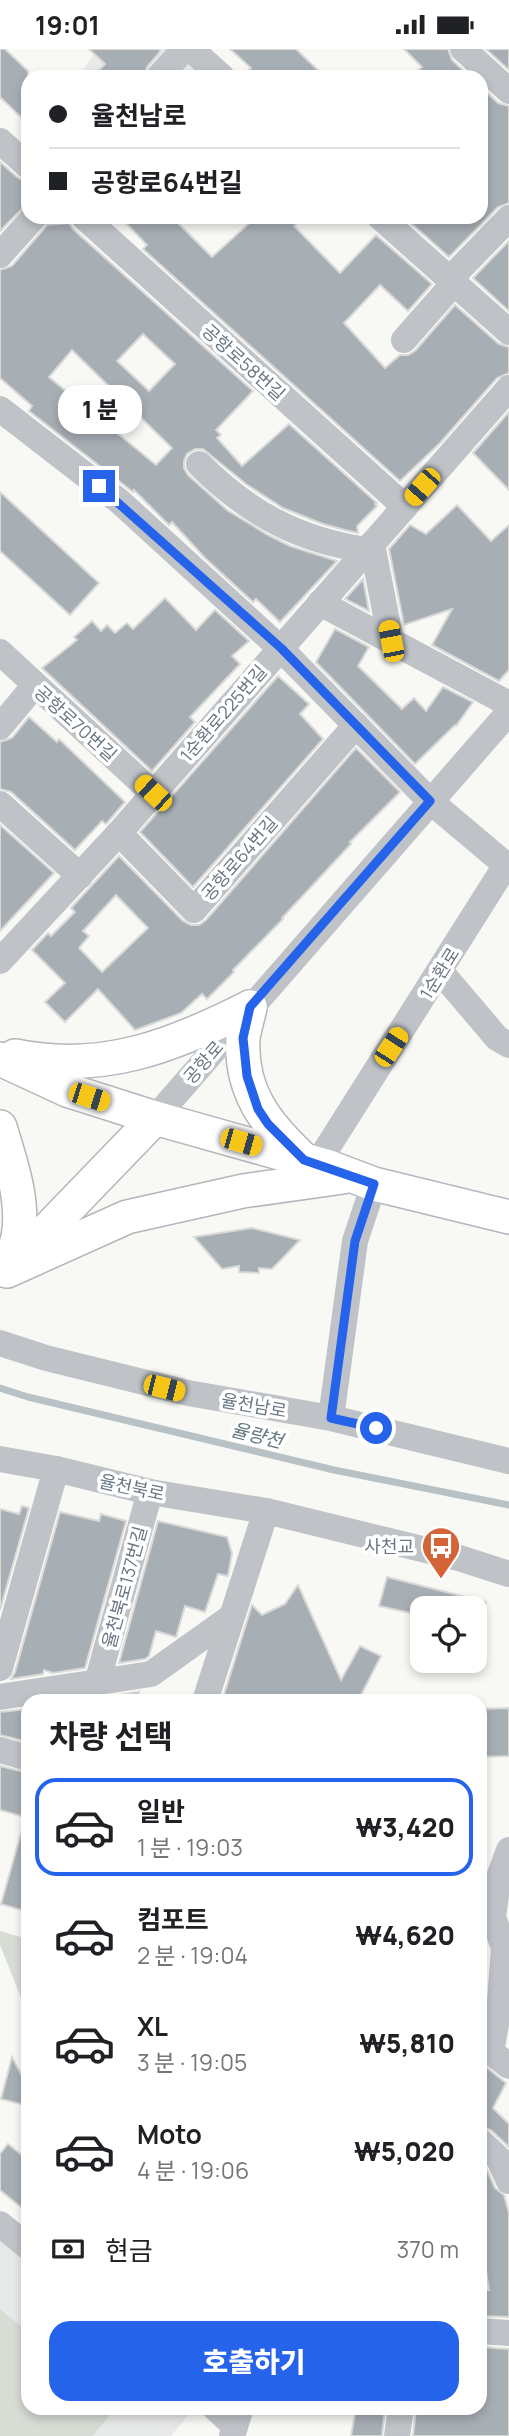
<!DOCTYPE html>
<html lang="ko">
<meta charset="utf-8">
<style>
:root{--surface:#fff;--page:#f6f6f6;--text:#202124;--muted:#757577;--line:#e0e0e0;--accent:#2563eb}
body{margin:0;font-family:Manrope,"Noto Sans KR",sans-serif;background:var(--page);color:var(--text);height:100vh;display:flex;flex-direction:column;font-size:26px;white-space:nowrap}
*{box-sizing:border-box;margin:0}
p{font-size:23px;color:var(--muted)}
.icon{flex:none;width:38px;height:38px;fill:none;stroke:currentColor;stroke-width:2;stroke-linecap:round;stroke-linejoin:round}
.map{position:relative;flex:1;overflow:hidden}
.sheet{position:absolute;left:21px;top:1645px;width:466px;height:721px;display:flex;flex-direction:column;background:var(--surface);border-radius:21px;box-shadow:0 4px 10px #0003}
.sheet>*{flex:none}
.hud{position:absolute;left:21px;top:21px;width:467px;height:154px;border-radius:21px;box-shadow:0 4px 10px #0003;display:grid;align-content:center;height:154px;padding:0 28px;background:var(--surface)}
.controls{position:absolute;left:410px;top:1547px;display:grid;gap:14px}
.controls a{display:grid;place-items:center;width:77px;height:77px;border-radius:14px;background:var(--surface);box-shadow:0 4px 10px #0003;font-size:35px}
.end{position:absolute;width:32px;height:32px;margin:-16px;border:9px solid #2563eb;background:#fff;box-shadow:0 0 0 4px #fff}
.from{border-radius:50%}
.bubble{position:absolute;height:49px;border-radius:21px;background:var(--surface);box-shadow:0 4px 10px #0003;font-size:23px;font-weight:800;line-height:49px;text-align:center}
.car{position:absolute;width:21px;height:42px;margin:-21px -10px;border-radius:9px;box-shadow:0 0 5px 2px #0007;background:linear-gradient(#f5c518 24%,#345 0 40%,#f5c518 0 76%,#345 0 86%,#f5c518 0)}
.hud b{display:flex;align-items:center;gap:24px;height:66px;font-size:26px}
.hud b+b{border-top:2px solid var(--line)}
.hud i{width:18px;height:18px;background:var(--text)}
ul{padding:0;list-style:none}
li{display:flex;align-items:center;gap:21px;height:98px;margin:0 14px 10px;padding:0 14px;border:4px solid transparent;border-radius:21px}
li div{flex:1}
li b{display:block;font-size:26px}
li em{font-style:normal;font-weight:800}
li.on{border-color:var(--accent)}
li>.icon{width:63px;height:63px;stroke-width:1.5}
h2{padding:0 28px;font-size:32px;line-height:84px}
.pay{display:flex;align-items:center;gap:18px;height:77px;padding:0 28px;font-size:26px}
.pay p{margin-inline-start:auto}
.button{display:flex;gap:14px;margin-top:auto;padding:14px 28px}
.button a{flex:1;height:80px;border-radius:21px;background:var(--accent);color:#fff;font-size:28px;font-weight:800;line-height:80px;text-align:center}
.status{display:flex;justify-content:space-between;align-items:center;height:49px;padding:0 35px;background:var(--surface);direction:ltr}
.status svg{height:19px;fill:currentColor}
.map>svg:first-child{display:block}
</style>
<div class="status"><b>19:01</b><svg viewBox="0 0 49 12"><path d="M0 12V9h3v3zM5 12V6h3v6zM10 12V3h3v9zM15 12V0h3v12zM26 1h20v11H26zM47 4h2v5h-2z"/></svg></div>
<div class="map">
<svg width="509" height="2387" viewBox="0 0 509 2387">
<rect width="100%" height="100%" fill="#f8f8f5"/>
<g fill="#e8eae9">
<polygon points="97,0 176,0 207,28 79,28"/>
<polygon points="0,2189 28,2211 28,2359 194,2359 171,2387 0,2387"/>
</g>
<g fill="#d7dcd5">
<polygon points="0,1882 28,1890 28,1966 0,1896"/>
<polygon points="0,2260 28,2283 28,2359 115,2359 93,2387 0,2387"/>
</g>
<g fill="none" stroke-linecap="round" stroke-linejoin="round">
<polyline stroke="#b8c2c6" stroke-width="7" points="0,1339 28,1348 334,1421 509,1456"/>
</g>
<g fill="#a7aeb4" stroke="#d9d9d8" stroke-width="2" fill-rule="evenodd">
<polygon points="0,0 5,0 28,22 28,75 0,48"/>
<polygon points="89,0 160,0 160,3 147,18 144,28 92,28 105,15"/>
<polygon points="230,0 296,0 325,28 243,28 251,19"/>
<polygon points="404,0 448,0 452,11 470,28 412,28 422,18"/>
<polygon points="486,0 509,0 509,21"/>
<polygon points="481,38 498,54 509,57 509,154 498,158 449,208 404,168 481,168"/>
<polygon points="0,113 18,129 28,134 28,154 0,182"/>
<polygon points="120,168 172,168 212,208 256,168 303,168 294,177 340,224 376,186 432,235 408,262 380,236 344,274 385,319 400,306 408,306 415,302 455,256 499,295 509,298 509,324 497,329 440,394 400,432 143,200 147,196"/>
<path d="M69,174L73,180L253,342L216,381L221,386L217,389L242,417L289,375L377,454L375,455L377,457L357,477L358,484L345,481L323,475L283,459L246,435L203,400H195L187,405L184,412V419L188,426L227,461L268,486L290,497L337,512L280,573L256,550L253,553L205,509L172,473L169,476L134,441L133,443L29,362L32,357L0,329V221L12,217L47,176ZM143,285L175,315L149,342L117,312ZM72,301L172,399L156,416L49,328Z"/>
<polygon points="509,192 509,262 473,229"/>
<polygon points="509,363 509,441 473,404"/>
<polygon points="0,443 99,534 70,566 0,502"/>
<polygon points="457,456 491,492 509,476 509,621 499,632 432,596 452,560 404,576 389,500 410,476 426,485"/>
<polygon points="363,530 369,562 345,550"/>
<polygon points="165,549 196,581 215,561 249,592 232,607 240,615 190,668 195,673 152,722 42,619 77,591 74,588 92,572 101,582 107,576 115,584 127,574 133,580"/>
<polygon points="335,580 369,598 358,617 402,660 414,649 426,662 443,638 473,653 456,677 455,676 415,715 316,613"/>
<polygon points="278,627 309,655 300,665 323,690 193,838 140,783"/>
<polygon points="29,668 57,693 59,690 125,753 106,775 102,772 75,801 11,743 0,740 0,693 12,689"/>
<path d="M356,699L400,743L350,793L351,795L282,869L283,870L233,921L234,923L207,950L202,945L181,964L135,981L98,940L65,973L45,953L65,934L32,901L48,884L51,887L75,863L71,859L119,807L183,872L191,876H199L206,871ZM116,846L148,879L102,923L79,899L89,887L83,882Z"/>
<polygon points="0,776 54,824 0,882"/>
<polygon points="252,1179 300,1191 272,1220 259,1219 259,1224 239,1223 239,1217 222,1220 194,1188"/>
<polygon points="22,1457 29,1459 0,1561 0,1460 19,1465"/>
<polygon points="60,1463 99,1472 101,1465 126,1472 85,1619 53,1624 44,1621 43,1625 11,1630 15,1623"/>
<polygon points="158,1472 227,1488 232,1504 228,1527 218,1525 205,1563 185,1557 176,1588 156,1582 149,1607 145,1610 119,1614"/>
<polygon points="387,1528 486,1553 485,1559 417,1559 415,1565 379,1557"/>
<polygon points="298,1536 341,1631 360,1597 381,1607 358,1652 222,1652 252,1556 262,1566 285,1555"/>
<polygon points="139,1643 136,1652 80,1652 100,1649"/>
<polygon points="509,1659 509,1707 480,1708 480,1660"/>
<polygon points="28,1660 28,1693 0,1686 0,1663"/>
<polygon points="0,1717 28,1724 28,1769 0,1761"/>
<polygon points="23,1777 28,1778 28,1863 1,1855"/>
<polygon points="12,2008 28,2038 28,2057 1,2050"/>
<polygon points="480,2013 506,2034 493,2059 509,2075 509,2098 491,2081 480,2077"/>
<polygon points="8,2095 28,2111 28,2164 0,2141 0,2105"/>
<polygon points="480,2113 486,2119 495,2139 504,2146 509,2164 509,2268 480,2267 480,2241 489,2241 480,2184"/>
<polygon points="480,2298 509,2300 509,2387 413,2387 416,2359 480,2359"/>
<polygon points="356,2359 385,2359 382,2387 351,2387"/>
</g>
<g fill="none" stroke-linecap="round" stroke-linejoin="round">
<g stroke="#b3b7bb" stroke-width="36">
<g id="major">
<path d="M250,958C248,969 244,980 243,990C240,1042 266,1075 301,1108"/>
<path d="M15,1007C102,1025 173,997 250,958"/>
<polyline points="0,1010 67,1041 155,1069 329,1118 374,1135 509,1168"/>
<path d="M0,1078C10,1112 25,1152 18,1188C16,1198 11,1209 8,1220"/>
<polyline points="18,1211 155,1069"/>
<polyline points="7,1222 127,1168 243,1142 343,1128"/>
</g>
</g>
<g stroke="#bfc3c7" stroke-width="26">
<polyline points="191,0 222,28"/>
<polyline points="463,0 509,42"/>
<polyline points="159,28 184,0"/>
<polyline points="0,92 28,117"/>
<polyline points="84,168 405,458"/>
<polyline points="380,168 509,283"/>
<polyline points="0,206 34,168"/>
<polyline points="450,230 509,169"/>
<polyline points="404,291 454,234"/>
<polyline points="0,360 119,452 280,599 430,752 506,816 317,1115"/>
<path d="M199,415C248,464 298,491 366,501"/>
<polyline points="372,495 391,592"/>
<polyline points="320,554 509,655"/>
<polyline points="0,603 153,744"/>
<polyline points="0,678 35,636"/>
<polyline points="0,755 80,827"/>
<polyline points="119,784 194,861 356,676"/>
<polyline points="0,912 119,784 509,339"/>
<polyline points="440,922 497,989 509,996"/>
<polyline points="155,1069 509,663"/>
<polyline points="0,1294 46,1309 188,1344 331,1369 509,1412"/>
<polyline points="331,1369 355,1192 374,1135"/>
<polyline points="0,1410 56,1420 150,1443 266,1462 459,1509 509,1525"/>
<polyline points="0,1619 56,1420"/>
<polyline points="97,1634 150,1443"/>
<polyline points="0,1648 151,1625 231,1568"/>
<polyline points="205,1652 266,1462"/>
<polyline points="0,1701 28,1709"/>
<polyline points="509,1801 498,1831 493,1868 504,1899 500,1953 491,2003 509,2017"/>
<polyline points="480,2092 499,2110 509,2132"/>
<polyline points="0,2175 28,2198"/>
<polyline points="480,2282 509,2284"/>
<polyline points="215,2359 235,2377"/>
<polyline points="232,2387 241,2359"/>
<polyline points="397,2387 401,2359"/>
</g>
<use href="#major" stroke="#fff" stroke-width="33"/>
</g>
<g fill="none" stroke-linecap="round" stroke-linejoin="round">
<polyline stroke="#2563eb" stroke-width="9" points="99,437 281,599 430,752 250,958 243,989 247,1027 258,1060 268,1075 304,1111 374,1135 355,1192 331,1369 376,1379"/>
</g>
<defs>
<g id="bus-pin" transform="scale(2.0125)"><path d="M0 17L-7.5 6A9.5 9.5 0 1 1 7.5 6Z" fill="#d56338" stroke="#fff"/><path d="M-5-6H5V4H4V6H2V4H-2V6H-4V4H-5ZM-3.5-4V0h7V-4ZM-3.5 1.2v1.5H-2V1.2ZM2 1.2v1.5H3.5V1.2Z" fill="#fff"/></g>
</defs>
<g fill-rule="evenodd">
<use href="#bus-pin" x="441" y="1497"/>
</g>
<g text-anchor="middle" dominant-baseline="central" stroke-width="7" stroke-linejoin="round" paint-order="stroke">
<g font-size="18" fill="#697784" stroke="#fff">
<text transform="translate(244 313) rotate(42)">공항로58번길</text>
<text transform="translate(223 664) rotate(-49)">1순환로225번길</text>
<text transform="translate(76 674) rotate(42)">공항로70번길</text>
<text transform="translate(239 809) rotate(-49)">공항로64번길</text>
<text transform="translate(439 924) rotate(-58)">1순환로</text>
<text transform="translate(203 1013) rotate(-49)">공항로</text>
<text transform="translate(254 1356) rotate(10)">율천남로</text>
<text transform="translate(132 1438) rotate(12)">율천북로</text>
<text transform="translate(124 1538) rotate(-75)">율천북로137번길</text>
</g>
<g font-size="18" fill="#697784" stroke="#fff" text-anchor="end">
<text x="414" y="1497">사천교</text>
</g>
<g font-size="19" font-style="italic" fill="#65777f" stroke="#fff">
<text transform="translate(257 1386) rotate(14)">율량천</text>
</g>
</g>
</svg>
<div class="controls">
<a><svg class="icon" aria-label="locate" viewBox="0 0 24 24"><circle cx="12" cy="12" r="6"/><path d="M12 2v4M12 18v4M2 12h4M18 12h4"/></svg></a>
</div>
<i class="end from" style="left:376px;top:1379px"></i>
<i class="end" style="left:99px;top:437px"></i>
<div class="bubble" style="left:58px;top:336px;width:84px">1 분</div>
<i class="car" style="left:422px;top:438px;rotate:221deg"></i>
<i class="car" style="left:391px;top:592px;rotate:349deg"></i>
<i class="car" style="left:153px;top:744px;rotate:313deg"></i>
<i class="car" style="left:391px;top:998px;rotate:33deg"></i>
<i class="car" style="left:89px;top:1048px;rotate:108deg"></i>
<i class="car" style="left:241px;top:1093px;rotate:106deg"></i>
<i class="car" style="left:164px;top:1339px;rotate:104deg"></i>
<div class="hud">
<b><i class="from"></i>율천남로</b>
<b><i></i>공항로64번길</b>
</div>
<section class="sheet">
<h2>차량 선택</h2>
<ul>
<li class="on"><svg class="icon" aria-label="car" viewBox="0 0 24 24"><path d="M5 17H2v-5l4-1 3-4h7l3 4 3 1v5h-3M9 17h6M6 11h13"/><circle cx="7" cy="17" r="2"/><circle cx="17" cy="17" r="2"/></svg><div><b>일반</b><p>1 분 · 19:03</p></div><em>₩3,420</em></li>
<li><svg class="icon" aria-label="car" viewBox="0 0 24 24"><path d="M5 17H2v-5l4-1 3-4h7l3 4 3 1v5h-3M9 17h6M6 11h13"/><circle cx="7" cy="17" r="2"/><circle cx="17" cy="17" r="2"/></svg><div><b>컴포트</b><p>2 분 · 19:04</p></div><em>₩4,620</em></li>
<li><svg class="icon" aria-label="car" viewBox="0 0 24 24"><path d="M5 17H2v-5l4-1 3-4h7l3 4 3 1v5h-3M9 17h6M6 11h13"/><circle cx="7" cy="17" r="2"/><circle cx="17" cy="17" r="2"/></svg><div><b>XL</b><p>3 분 · 19:05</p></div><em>₩5,810</em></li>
<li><svg class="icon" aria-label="car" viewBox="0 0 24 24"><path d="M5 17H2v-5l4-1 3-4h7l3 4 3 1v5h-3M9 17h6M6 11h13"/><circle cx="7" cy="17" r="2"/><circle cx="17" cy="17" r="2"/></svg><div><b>Moto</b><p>4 분 · 19:06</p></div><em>₩5,020</em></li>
</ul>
<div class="pay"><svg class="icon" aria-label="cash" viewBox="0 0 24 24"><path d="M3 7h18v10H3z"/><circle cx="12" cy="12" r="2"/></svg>현금<p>370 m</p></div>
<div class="button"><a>호출하기</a></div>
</section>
</div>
